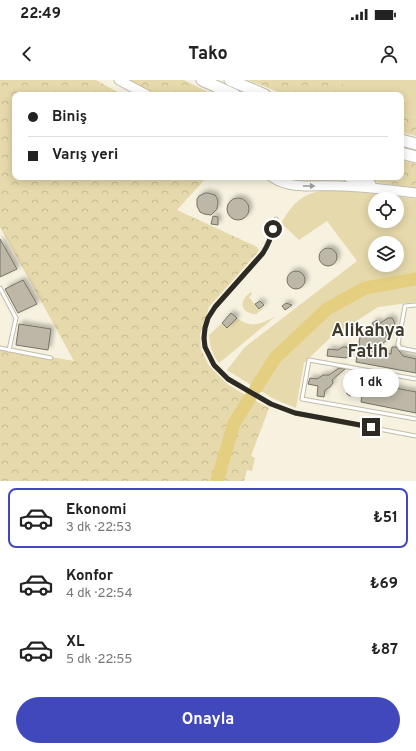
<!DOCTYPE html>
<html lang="tr">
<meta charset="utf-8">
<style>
:root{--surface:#fff;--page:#f6f6f6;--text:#222;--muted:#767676;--line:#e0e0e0;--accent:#4048bc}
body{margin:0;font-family:Overpass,sans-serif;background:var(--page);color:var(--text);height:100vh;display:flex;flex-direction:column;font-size:15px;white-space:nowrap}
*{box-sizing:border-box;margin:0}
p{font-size:13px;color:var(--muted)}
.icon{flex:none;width:22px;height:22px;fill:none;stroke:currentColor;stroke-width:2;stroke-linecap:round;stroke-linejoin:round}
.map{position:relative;height:401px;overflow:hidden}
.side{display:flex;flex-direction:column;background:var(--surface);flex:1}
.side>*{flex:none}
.top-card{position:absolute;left:12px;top:12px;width:392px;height:88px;border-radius:8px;box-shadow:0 2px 10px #0003;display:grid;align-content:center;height:88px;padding:0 16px;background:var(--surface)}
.fabs{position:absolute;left:368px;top:112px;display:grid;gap:8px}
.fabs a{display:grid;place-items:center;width:36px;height:36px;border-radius:50%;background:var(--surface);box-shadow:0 2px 10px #0003;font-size:20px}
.end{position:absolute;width:18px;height:18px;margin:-9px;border:5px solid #2c2a23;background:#fff;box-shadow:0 0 0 2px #fff}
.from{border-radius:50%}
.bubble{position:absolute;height:28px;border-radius:14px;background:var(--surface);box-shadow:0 2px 10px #0003;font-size:13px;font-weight:700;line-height:28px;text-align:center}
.top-card b{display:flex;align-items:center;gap:14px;height:38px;font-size:15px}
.top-card b+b{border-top:1px solid var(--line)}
.top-card i{width:10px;height:10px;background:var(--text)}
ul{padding:7px 0 0;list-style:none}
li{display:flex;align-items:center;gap:12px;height:60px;margin:0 8px 6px;padding:0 8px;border:2px solid transparent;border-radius:8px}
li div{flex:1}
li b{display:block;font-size:15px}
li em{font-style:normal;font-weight:700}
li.selected{border-color:var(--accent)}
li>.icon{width:36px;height:36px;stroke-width:1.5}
.action{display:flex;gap:8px;margin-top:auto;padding:8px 16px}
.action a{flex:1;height:46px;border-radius:24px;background:var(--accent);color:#fff;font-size:16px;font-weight:700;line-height:46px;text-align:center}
.status{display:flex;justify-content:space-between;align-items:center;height:28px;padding:0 20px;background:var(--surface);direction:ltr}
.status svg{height:11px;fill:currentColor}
header{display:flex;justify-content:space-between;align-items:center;height:52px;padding:0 16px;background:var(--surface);font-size:18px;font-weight:700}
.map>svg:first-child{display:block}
</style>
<div class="status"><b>22:49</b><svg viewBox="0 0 49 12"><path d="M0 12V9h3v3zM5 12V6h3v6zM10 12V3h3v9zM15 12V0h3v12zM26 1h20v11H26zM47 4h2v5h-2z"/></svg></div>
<header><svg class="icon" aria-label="back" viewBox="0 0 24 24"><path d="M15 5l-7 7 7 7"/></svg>Tako<svg class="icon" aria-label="person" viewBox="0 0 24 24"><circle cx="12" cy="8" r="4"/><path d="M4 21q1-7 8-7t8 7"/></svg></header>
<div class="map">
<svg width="416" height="401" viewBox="0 0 416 401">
<defs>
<pattern id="forest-crowns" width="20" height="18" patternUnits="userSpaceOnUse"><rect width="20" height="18" fill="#e6d9ab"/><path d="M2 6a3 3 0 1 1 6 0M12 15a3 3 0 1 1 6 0" fill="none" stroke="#c5ba93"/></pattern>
<filter id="shadow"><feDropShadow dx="3" dy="-3" stdDeviation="2" flood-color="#0004"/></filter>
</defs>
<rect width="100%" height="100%" fill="#f7f2e0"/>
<g fill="#e6d9ab" fill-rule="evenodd">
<polygon points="339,0 416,0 416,38 401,34 401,15 352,15"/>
<polygon points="303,97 334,97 339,99 339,100 307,101 305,100"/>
<path d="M330,109L356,112L416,119V222L378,227L330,258L304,283L296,328L274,319L227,290L245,267L357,181L327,141L299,160L281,143C296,119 302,114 330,109ZM375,119H397V141H375ZM375,163H397V185H375Z"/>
<path d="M251,212L252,214L249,217L259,230L263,228V229L256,234C239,233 239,220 251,212Z"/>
<path d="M276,236L219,283C212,275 210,265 209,255L222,243L227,248L237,238C252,249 261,244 276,236Z"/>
</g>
<g fill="url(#forest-crowns)">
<polygon points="0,0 96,0 123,15 15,15 15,97 207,97 177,130 257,167 259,171 209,227 200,255 201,269 209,286 227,304 250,318 269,328 251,376 255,378 252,391 247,390 244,401 0,401 0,268 74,281 0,147"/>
<polygon points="126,0 184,0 214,15 154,15"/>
<polygon points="248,0 339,0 352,15 286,15"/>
<polygon points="401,34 416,38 416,56 401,52"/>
<polygon points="401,80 416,84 416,108 381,103 358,97 401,97"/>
</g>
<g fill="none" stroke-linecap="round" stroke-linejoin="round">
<g stroke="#e4ce7f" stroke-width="13">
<polyline points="256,308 275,278 327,229 365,208 416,199"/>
<polyline points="217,401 234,343 250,318"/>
</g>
</g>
<g fill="#bcb7a6" stroke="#787363" filter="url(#shadow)">
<polygon points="205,113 208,113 215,115 217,118 218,122 217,129 211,135 204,134 200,132 197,126 197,119 199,116"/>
<circle cx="238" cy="129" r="11"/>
<polygon points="213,136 218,137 218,145 211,144"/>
<polygon points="0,159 17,189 0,197"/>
<circle cx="328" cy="177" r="9"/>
<circle cx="296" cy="200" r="9"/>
<polygon points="23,200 37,224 18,233 5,209"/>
<polygon points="260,221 264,225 259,229 255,224"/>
<polygon points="286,223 292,225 285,230 282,226"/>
<polygon points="231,233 237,238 227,248 222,243"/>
<polygon points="388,238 392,238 395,243 393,248 384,250 389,259 371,271 391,274 392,267 396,267 403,276 416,279 416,293 356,282 357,274 362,275 359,263 360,257 364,253 367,252 378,252 372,243 377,240 379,244"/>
<polygon points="19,244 51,249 48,270 16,265"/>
<polygon points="343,267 346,267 349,270 350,275 346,278 327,276 328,269 338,270"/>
<polygon points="339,288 345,289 332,300 333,303 330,307 325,310 324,317 317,316 318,306 308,304 310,298 317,299 323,295 329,295"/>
<polygon points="364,302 416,312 416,333 361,322"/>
<polygon points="351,308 353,310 356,314 350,316 347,314 347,312"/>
</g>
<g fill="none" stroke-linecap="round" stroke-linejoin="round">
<g stroke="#c1bcaa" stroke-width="5">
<g id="lane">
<path d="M276,139C272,151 270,162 263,173L215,227L208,238L205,248L204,258L205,267L214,285L228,299L271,324L295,333L416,356"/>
<polyline points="0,208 16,238 9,270"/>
<polyline points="416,225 405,226 398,264 400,268 416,271"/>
<polyline points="0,268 51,278"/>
<polyline points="416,299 309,280 302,319 416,339"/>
</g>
</g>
<g stroke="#c1bcaa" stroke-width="11">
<g id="primary">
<polyline points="119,0 147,15"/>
<path d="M272,97C292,111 319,104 342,106C367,107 391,110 416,113"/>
<polyline points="348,97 371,104"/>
</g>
</g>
<g stroke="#c1bcaa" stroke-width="13">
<g id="highway">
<polyline points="202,0 235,15"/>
<polyline points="230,0 265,15"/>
<polyline points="401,60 416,64"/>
<polyline points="401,73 416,77"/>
</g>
</g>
<use href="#lane" stroke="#fff" stroke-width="3"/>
<use href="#primary" stroke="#fff" stroke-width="9"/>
<use href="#highway" stroke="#fff" stroke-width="11"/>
</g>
<defs><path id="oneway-solid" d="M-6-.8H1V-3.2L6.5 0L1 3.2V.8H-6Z"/></defs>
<use fill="#a09f9c" href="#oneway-solid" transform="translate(309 106)"/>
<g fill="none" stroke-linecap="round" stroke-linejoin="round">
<path stroke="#2c2a23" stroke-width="5" d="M273,149C271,158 268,165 263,173L215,227L208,238L205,248L204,258L205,267L214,285L228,299L271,324L295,333L371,347"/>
</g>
<g text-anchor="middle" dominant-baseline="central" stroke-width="3" stroke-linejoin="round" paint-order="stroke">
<g font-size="18" font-weight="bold" fill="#3f3b2c" stroke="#fff">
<text x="368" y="251">Alikahya<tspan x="368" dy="21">Fatih</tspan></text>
</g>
</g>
</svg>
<div class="fabs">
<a><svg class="icon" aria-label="locate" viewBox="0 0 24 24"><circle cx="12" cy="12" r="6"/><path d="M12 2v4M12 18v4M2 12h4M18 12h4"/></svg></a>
<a><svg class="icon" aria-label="layers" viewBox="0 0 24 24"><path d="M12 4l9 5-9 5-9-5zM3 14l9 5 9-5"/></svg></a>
</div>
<i class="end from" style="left:273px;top:149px"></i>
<i class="end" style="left:371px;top:347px"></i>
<div class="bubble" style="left:343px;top:289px;width:56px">1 dk</div>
<div class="top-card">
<b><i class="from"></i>Biniş</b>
<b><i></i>Varış yeri</b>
</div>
</div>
<section class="side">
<ul>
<li class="selected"><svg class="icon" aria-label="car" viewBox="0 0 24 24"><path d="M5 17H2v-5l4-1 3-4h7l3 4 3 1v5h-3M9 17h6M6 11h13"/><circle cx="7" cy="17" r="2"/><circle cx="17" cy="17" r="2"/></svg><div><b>Ekonomi</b><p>3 dk · 22:53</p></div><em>₺51</em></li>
<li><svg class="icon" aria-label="car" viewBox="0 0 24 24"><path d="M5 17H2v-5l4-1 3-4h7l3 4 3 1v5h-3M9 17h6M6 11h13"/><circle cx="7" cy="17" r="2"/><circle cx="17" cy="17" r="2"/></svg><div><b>Konfor</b><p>4 dk · 22:54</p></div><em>₺69</em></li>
<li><svg class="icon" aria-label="car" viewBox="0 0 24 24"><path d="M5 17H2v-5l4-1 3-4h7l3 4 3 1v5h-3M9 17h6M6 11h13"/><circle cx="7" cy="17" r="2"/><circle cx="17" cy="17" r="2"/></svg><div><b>XL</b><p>5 dk · 22:55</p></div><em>₺87</em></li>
</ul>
<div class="action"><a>Onayla</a></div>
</section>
